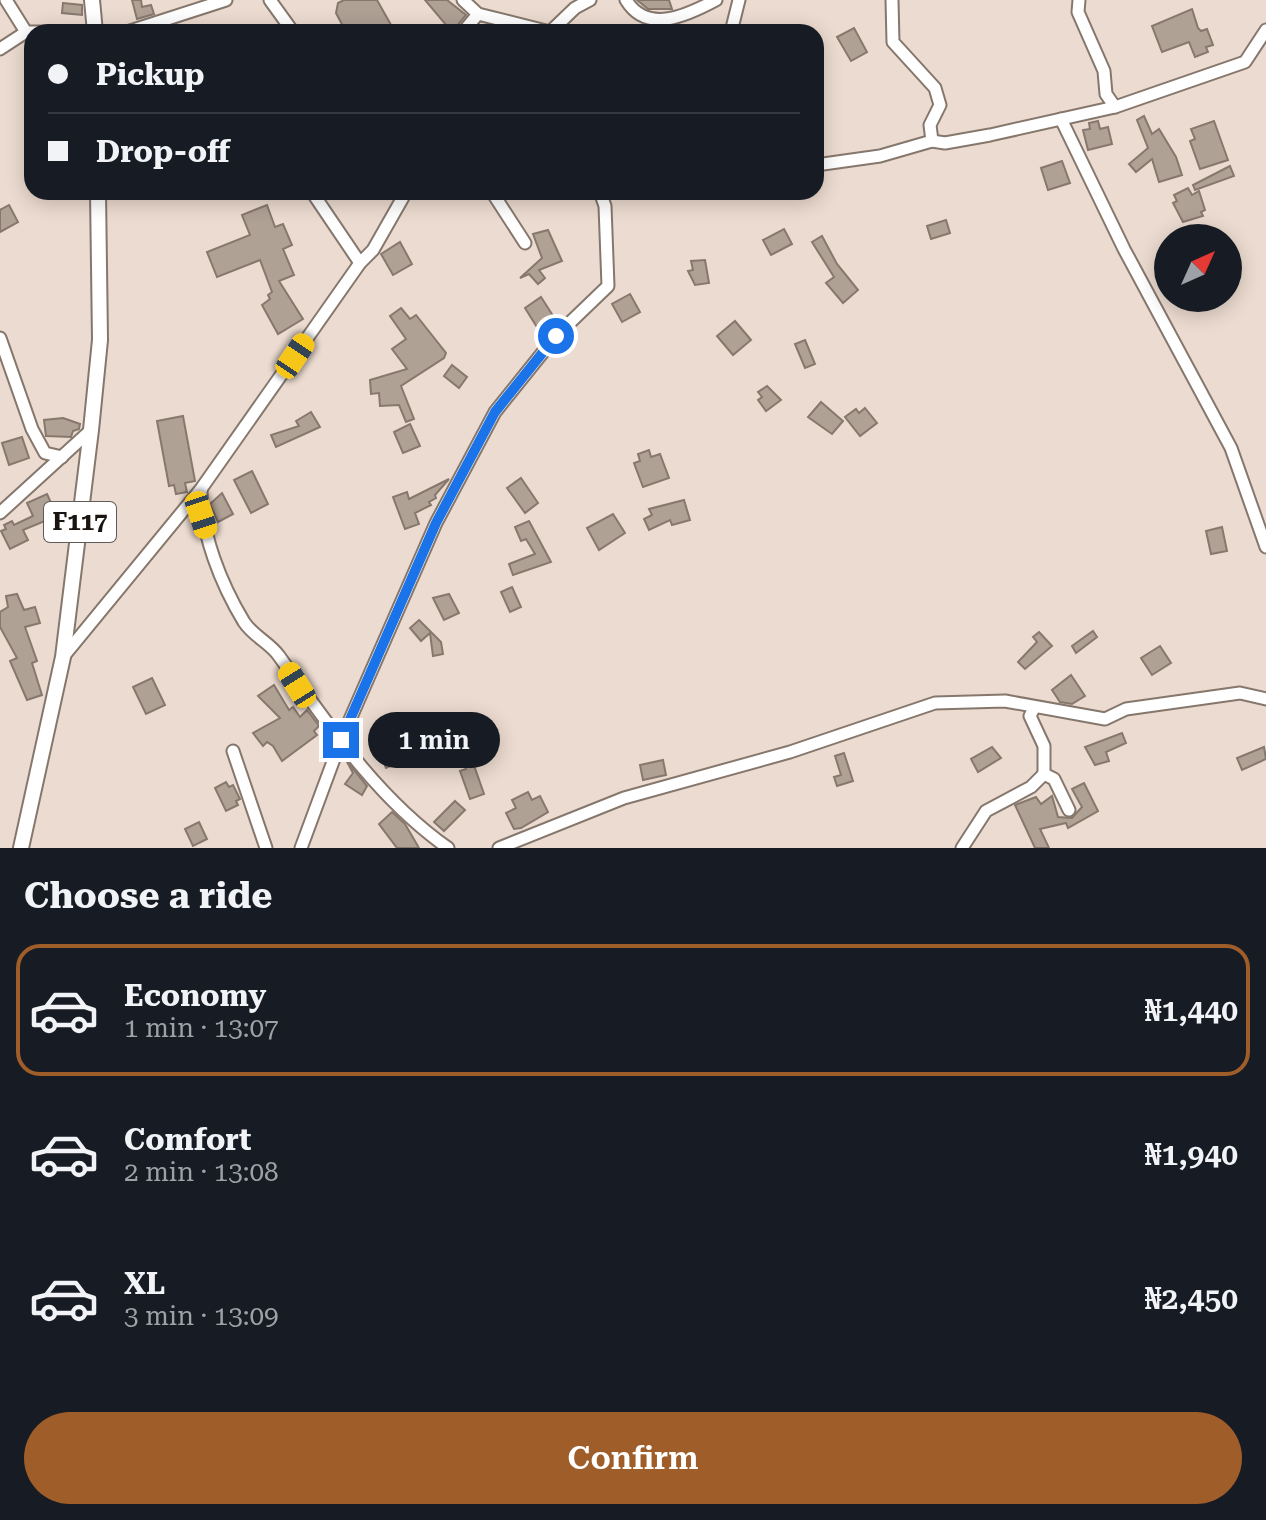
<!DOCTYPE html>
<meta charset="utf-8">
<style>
:root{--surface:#171b24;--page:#242831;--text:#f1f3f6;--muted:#9ea1a6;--line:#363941;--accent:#9f5e29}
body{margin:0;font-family:"Roboto Serif",serif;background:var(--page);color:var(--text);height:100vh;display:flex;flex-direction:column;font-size:30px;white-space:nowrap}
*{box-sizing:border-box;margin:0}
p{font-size:26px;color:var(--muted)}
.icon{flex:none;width:44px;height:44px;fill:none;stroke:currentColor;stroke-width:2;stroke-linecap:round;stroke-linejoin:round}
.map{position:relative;height:848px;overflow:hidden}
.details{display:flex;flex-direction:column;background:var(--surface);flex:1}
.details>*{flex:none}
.hud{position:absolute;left:24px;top:24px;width:800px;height:176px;border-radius:24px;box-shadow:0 4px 20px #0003;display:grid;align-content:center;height:176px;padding:0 24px;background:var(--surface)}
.needle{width:52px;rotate:45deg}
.buttons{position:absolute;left:1154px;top:224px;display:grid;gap:16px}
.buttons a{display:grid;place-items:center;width:88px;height:88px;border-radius:50%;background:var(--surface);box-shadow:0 4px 20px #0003;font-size:40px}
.end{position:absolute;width:36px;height:36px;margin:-18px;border:10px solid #1a73e8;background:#fff;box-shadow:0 0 0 4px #fff}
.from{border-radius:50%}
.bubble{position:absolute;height:56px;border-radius:28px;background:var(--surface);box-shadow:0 4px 20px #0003;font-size:26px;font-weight:600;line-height:56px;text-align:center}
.car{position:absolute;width:24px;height:48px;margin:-24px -12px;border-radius:10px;box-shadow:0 0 6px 2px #0007;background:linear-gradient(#f5c518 24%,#345 0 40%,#f5c518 0 76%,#345 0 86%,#f5c518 0)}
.hud b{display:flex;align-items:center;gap:28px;height:76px;font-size:30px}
.hud b+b{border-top:2px solid var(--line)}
.hud i{width:20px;height:20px;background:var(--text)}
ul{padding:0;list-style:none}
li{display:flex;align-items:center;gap:24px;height:132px;margin:0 16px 12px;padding:0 8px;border:4px solid transparent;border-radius:24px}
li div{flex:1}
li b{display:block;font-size:30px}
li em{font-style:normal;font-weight:600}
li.selected{border-color:var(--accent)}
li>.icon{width:72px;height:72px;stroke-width:1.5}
h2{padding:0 24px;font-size:36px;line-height:96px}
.button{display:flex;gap:16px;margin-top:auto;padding:16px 24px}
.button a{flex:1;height:92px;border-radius:48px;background:var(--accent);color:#fff;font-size:32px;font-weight:600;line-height:92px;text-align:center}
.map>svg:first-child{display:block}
</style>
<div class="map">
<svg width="1266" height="848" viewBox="0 0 1266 848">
<rect width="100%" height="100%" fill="#ecdbd0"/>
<g fill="#b0a195" stroke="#87786e" stroke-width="2">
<polygon points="132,0 141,0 142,7 151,5 154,14 137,19"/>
<polygon points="344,0 377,0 395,32 346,32 336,13 338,3"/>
<polygon points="425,0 447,0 466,15 452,32"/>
<polygon points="637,0 669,0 672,9 648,9"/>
<polygon points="63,3 82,5 82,15 62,13"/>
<polygon points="1192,9 1198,28 1201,31 1207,29 1213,45 1206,47 1208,52 1195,57 1189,42 1162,52 1152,26"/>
<polygon points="854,28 867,52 851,61 837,37"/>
<polygon points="1144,116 1152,134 1159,129 1176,157 1182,175 1159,182 1152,159 1136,172 1129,164 1148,148 1137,120"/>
<polygon points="1098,121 1100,129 1108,127 1112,144 1088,150 1083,130 1090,129 1089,123"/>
<polygon points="1214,121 1228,160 1200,169 1190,141 1195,139 1191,129"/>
<polygon points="1062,161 1070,183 1048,190 1041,168"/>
<polygon points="1230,166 1234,176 1195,190 1193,185"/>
<polygon points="1188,188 1192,195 1199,191 1205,210 1201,212 1203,216 1183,222 1173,203 1177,201 1174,195"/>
<polygon points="9,205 18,222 0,232 0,210"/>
<polygon points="267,205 275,227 283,224 292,245 283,249 294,275 279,281 303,319 278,334 262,305 270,299 268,295 272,292 260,260 217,277 207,252 250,235 242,215"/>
<polygon points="946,220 950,233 931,239 927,226"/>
<polygon points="784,229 792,244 771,255 763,240"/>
<polygon points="548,230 562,261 539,270 545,278 538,284 529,274 520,278 542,258 533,234"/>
<polygon points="822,236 837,264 858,290 843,303 826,283 834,277 812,242"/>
<polygon points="400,242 412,264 393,275 381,254"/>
<polygon points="705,260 709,283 695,285 688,271 693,270 691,261"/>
<polygon points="630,294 640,312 622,322 612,304"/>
<polygon points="541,297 557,322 540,332 525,308"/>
<polygon points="401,308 410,319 416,315 446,353 444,358 401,386 414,419 406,422 399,405 380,406 379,393 371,394 370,380 407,369 392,349 406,339 390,316"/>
<polygon points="735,321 751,340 733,355 717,336"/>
<polygon points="805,340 815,364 805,368 795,344"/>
<polygon points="452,365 467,377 459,388 444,376"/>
<polygon points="767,386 781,400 766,411 758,400 762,397 758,392"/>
<polygon points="821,402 843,421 832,434 808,417"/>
<polygon points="865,408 877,423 860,436 845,417 856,409 859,413"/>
<polygon points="311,412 320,427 276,447 271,435 299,426 296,421"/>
<polygon points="183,416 195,481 185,483 187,492 176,494 174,485 169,486 157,421"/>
<polygon points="63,418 80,424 79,429 73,431 71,437 46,436 44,420"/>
<polygon points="410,424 420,446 403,453 394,432"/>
<polygon points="22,437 29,458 9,465 2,443"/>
<polygon points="649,450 651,457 660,454 669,478 643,487 634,463 640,461 638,454"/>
<polygon points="252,471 268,504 251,513 234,480"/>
<polygon points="521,478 538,503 525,513 507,488"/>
<polygon points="449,479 435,495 436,498 429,502 431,505 415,513 419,524 405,529 393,497 407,492 409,499"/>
<polygon points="222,493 233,514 218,522 210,504"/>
<polygon points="47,494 57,516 23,530 28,540 10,549 1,531 6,529 4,525 12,521 14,525 33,516 27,503"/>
<polygon points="684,500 690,520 672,525 670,520 649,530 644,519 652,515 649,509"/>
<polygon points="613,514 625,533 599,550 587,528"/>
<polygon points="529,521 551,562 513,575 509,564 535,554 526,539 521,541 515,527"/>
<polygon points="1222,527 1227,551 1211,554 1206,531"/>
<polygon points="512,587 521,607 510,612 501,592"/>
<polygon points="17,594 24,610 35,607 40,623 25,627 37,661 32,663 42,695 27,700 10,661 17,658 0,627 0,612 8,607 6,596"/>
<polygon points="449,594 459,613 444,620 433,598"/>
<polygon points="419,620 441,642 443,654 433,656 430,633 421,641 410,628"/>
<polygon points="1093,631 1097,637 1076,653 1072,646"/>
<polygon points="1039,632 1052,646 1025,669 1018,662 1037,642 1033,637"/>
<polygon points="1160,646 1171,663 1152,675 1141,658"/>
<polygon points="1071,675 1085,696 1072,704 1060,702 1052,690"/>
<polygon points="152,678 165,705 146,714 133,687"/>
<polygon points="274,685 289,710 293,707 300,717 307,710 319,726 314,731 317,735 282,761 273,746 267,742 263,746 253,733 280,718 258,696"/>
<polygon points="434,732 438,758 429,759 425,733"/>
<polygon points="1122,733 1126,743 1106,752 1109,761 1095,765 1085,747"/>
<polygon points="400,740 408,758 386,768 378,750"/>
<polygon points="992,747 1001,758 978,772 971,759"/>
<polygon points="1264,747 1266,759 1242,770 1237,758"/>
<polygon points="844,753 853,781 837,786 834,777 841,775 835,756"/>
<polygon points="470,754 484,794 470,799 460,771 466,769 461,758"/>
<polygon points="346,760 367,786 362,795 345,784 353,773"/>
<polygon points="663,760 666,775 643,780 640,765"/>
<polygon points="226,782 229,787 233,785 240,799 236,801 238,805 226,811 215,788"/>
<polygon points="1084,783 1098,811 1068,828 1066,823 1040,829 1049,848 1035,848 1015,805 1036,797 1041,804 1052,796 1058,817 1072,818 1082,807 1072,789"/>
<polygon points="528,792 532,800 540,796 548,812 521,828 514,829 506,813 516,808 512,800"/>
<polygon points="455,801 465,810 444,831 434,822"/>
<polygon points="392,812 405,824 419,848 397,848 379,824"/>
<polygon points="199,822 207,839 193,846 185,829"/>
</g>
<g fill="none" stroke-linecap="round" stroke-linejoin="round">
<g stroke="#86776c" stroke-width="15">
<g id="minor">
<polyline points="6,0 26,32 51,32"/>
<polyline points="270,0 293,32"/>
<polyline points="463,0 478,14 550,32"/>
<path d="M626,0C647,35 688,15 716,0"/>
<polyline points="892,0 893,42 935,88 940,105 930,125 932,141"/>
<polyline points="1079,0 1078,12 1104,71 1106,94 1115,107"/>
<polyline points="127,32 226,0"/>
<polyline points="463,32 478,14"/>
<polyline points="550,32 575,8 590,0"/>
<polyline points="731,32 739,0"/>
<polyline points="0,49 26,32"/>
<polyline points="1061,119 1124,249 1231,448 1266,547"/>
<polyline points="816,165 880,156 932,141 945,143 990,135 1115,107 1245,62 1266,30"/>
<polyline points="312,192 360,263"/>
<polyline points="492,192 525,243"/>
<polyline points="0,338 32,429 45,453 62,457"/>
<path d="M201,490C201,534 221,584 244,622C253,636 270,643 279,656C329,726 377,798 448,848"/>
<polyline points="0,513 91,430"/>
<polyline points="63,657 201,489 360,263 373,250 406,192"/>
<polyline points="1034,708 1030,716 1044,746 1044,774 1054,779 1069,810"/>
<polyline points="233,751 266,848"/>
<polyline points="301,848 341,740 436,523 495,412 556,336 608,286 605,206 600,192"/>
<polyline points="499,848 624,798 790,752 935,703 1005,701 1105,719 1126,709 1240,693 1266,699"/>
<polyline points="962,848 986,811 1031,787 1044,774"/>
</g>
</g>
<g stroke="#86776c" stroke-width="18">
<g id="major">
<polyline points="92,0 95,32"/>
<polyline points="21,848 63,657 91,430 100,340 98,192"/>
</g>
</g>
<use href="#minor" stroke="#fff" stroke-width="11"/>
<use href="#major" stroke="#fff" stroke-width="14"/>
</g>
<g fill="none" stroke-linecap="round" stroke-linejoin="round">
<polyline stroke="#1a73e8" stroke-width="10" points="341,740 436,523 495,412 556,336"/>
</g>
<g text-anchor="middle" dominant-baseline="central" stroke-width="6" stroke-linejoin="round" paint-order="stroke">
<rect fill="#fff" stroke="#5f5b58" stroke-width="2" x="44" y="502" width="72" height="40" rx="6"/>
<g font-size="24" font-weight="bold" fill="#1b1511">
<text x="80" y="522">F117</text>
</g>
</g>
</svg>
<div class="buttons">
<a><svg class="needle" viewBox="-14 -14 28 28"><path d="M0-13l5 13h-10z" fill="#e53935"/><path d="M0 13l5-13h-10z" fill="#9ea1a6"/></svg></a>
</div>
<i class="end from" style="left:556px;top:336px"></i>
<i class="end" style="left:341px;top:740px"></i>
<div class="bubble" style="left:368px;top:712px;width:132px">1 min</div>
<i class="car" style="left:295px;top:356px;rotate:34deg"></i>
<i class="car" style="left:201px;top:515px;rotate:162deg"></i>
<i class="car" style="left:297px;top:685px;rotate:328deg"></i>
<div class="hud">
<b><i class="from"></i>Pickup</b>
<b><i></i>Drop-off</b>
</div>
</div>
<section class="details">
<h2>Choose a ride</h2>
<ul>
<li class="selected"><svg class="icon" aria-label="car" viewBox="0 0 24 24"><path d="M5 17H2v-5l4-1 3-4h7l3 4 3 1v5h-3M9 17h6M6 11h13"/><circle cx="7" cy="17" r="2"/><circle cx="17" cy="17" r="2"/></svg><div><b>Economy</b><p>1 min · 13:07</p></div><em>₦1,440</em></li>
<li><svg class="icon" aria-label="car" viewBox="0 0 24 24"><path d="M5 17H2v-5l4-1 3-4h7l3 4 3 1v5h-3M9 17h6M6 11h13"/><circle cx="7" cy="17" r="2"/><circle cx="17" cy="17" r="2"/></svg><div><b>Comfort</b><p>2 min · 13:08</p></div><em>₦1,940</em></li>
<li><svg class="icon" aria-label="car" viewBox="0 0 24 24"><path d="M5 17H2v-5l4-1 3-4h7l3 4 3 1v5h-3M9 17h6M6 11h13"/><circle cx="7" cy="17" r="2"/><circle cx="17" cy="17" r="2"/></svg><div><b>XL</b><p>3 min · 13:09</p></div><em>₦2,450</em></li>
</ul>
<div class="button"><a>Confirm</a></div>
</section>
